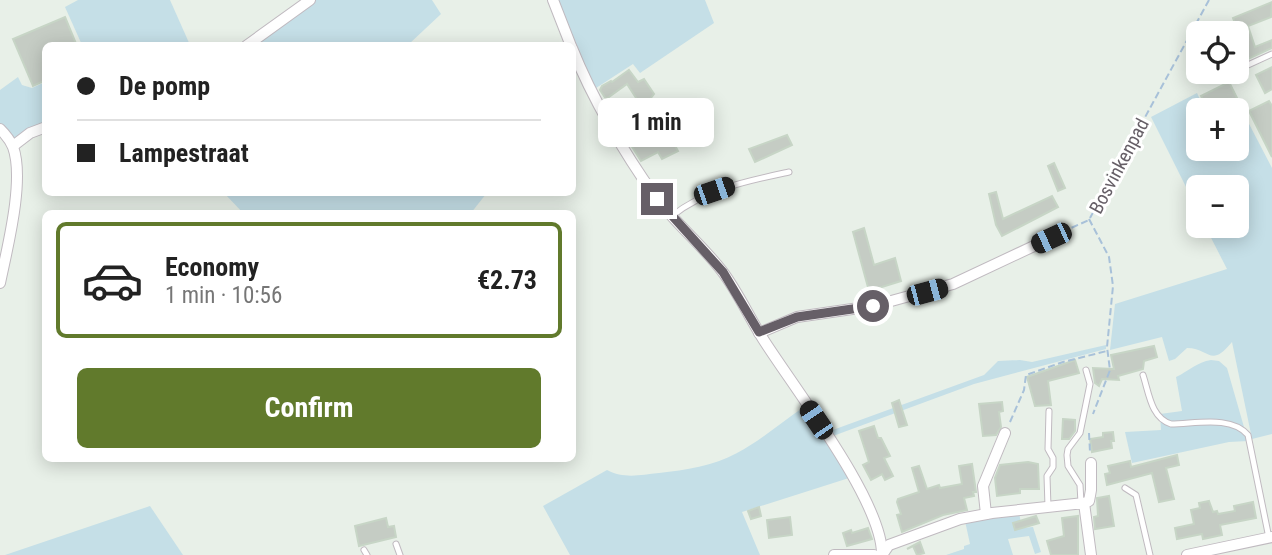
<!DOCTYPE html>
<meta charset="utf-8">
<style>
:root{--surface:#fff;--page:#f2f2f2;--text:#222;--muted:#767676;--line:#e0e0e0;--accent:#617a2c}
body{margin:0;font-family:"Roboto Condensed",sans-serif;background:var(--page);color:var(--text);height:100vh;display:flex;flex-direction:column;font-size:26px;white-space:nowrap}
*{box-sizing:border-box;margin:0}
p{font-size:23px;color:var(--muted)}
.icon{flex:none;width:38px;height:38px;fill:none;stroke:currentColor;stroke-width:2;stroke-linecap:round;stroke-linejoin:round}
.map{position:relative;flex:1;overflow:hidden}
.side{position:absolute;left:42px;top:210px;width:534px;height:252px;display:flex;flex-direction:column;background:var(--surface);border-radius:10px;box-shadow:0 4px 18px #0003}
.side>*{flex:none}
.top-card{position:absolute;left:42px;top:42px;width:534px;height:154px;border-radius:10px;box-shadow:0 4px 18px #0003;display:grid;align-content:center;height:154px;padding:0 35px;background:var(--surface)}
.tools{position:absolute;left:1186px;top:21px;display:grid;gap:14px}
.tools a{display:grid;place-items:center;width:63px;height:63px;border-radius:10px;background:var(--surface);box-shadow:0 4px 18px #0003;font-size:35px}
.end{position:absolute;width:32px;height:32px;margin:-16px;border:9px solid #665f67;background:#fff;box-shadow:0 0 0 4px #fff}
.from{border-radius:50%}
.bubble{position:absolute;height:49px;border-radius:10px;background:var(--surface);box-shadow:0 4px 18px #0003;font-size:23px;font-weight:700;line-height:49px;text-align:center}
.car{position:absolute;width:21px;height:42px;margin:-21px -10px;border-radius:9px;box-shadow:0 0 5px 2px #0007;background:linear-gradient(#222 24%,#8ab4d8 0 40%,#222 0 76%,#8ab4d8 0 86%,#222 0)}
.top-card b{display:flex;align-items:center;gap:24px;height:66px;font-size:26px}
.top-card b+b{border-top:2px solid var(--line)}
.top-card i{width:18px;height:18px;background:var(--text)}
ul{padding:12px 0 0;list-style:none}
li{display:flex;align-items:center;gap:21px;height:116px;margin:0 14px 10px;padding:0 21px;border:4px solid transparent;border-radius:10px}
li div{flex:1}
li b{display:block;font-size:26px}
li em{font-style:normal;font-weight:700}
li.active{border-color:var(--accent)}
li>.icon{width:63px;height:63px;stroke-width:1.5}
.button{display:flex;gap:14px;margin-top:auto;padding:14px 35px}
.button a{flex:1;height:80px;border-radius:10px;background:var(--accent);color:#fff;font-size:28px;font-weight:700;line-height:80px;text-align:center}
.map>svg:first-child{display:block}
</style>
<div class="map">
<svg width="1272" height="555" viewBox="0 0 1272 555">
<rect width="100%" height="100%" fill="#e8f0e8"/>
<g fill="#c5dfe7">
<polygon points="78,0 170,0 190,45 82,45 65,7"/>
<polygon points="314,0 432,0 441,14 408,45 252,46"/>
<polygon points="558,0 705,0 714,23 640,73 633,64 596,88 583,66"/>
<polygon points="18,77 22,85 32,88 45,82 45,123 15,138 0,123 0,90"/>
<path d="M1197,93L1205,110H1199V149H1237V124L1247,120L1272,168V434L1252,439L1232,342C1210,369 1210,348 1187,348L1175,359L1169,361L1162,337L1110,350L1115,304L1227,269L1205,226H1237V187H1199V213L1151,117Z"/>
<polygon points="485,193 486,194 471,213 244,214 224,193"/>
<polygon points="1106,345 1106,349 974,384 833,436 830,431 984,375 998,361 1020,360 1032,362"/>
<path d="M1211,360L1219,361L1227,368L1248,441L1229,442L1132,463L1125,432L1161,430L1160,414L1182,411L1176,377C1189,371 1197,362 1211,360Z"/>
<path d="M804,407L849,478L742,512L760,555H570L543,506L607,470C624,479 640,475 659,473C686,470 713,466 737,453C760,441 782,422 804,407Z"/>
<polygon points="150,506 183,555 5,555"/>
<polygon points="1019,513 1022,528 1033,527 1041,552 1035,554 1029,536 1008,539 1013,555 946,555 964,549 964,546 970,544 965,521"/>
</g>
<g fill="#c5ccc4" stroke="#c7d5c6" stroke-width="2">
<polygon points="1272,2 1271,17 1248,26 1255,47 1272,40 1272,48 1237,64 1237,51 1244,48 1233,18"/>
<polygon points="65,17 77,46 46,46 46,80 33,86 13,39"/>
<polygon points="1272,67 1272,89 1265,93 1256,75"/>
<polygon points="629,70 638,82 644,79 654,94 647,103 649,106 634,117 628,108 638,101 627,84 606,99 600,90 602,86 611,81 612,82"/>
<polygon points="1229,82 1243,110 1208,110 1201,96"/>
<polygon points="1269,101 1272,106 1272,157 1249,111"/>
<polygon points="632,116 647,136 658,129 667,144 673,142 678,151 662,159 658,152 641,161 631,145 639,140 626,121"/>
<polygon points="787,135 792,145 755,162 749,149"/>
<polygon points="1054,163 1065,188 1058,191 1048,166"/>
<polygon points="996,192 1003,219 1052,196 1058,207 1002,236 996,225 989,194"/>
<polygon points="864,228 874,265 895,258 901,281 869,291 853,232"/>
<polygon points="1154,346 1157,357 1144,361 1143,369 1118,376 1119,380 1102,379 1099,386 1095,383 1093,368 1114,369 1111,355"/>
<polygon points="1075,360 1079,373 1048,381 1051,405 1035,406 1027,377"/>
<polygon points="899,400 907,425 899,427 892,403"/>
<polygon points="1002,402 1003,411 999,412 1001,427 996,435 983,436 979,404"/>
<polygon points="1063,419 1075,420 1075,431 1069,439 1062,439"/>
<polygon points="874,426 878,438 881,438 890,456 884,458 893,476 885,480 882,474 871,480 863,465 869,462 859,431"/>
<polygon points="1113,432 1114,441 1111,441 1112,448 1092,452 1090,439 1103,437 1103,433"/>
<polygon points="1177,455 1179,465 1166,468 1174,499 1159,502 1152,473 1107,485 1105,474 1110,473 1108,466 1130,461 1131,467"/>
<polygon points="1028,462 1038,464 1039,489 1020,489 1020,493 997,496 995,478 1000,465"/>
<polygon points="972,464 976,492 973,492 974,496 964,498 967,510 943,515 902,532 897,515 901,514 897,502 898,499 919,492 912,468 919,466 927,489 939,485 940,488 962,484 959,466"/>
<polygon points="1109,496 1114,526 1095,529 1094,517 1098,516 1097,498"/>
<polygon points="1209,501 1213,512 1217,511 1218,514 1235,511 1234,506 1253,502 1256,518 1220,525 1222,535 1203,539 1202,534 1177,539 1175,528 1194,524 1191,510 1200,508 1199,503"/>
<polygon points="759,507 761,516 751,519 748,511"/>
<polygon points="1036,516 1039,523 1015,530 1013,523"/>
<polygon points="1078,516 1078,555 1051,555 1047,541 1064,536 1062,518"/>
<polygon points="790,517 792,535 769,538 767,520"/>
<polygon points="386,518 388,527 394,526 396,537 359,546 355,526"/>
<polygon points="868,528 872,539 847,546 843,533 851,530 852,533"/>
<polygon points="920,542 924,553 917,555 913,546 907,549"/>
</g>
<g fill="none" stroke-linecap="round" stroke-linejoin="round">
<g stroke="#c0bac0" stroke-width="7">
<g id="lane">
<polyline points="1237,70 1272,54"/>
<polyline points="1218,79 1234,72"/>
<path d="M672,216C706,189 747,181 789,172"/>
<path d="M1143,375C1149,393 1151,418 1171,424C1195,424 1231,415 1248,435L1269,538"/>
<polyline points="1125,488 1136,495 1150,555"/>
<polyline points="1081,503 1080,485 1068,466 1067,455 1068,449 1080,433 1090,384 1086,370"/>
<polyline points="1048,507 1047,476 1053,467 1053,458 1048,449 1049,411"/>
<polyline points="396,544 400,555"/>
<polyline points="364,550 367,555"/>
</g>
</g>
<g stroke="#c0bac0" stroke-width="12">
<g id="street">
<polyline points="553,0 571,46"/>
<polyline points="246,46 310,0"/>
<path d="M572,48C592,98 624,153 655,196C675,223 702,245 722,271C738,292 749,317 763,339C794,388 883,502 882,555"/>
<path d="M0,129C5,134 10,140 13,147C25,180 7,249 0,283"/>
<polyline points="13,146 30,133 46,127"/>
<polyline points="759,333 797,317 873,306 953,284 1051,238"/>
<polyline points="1084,503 1089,501 1091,490 1091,463"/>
<polyline points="986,514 983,486 1005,433"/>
<polyline points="834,555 874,555"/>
<polyline points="882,555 889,545 960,519 992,513 1084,503 1091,555"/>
<polyline points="1187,555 1272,537"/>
</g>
</g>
<g stroke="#a8c1d9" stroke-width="2" stroke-dasharray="7 3.5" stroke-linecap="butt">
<polyline points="1090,218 1209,0"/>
<polyline points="1089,219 1109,257 1113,286 1107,347 1110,370 1093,414"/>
<polyline points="1062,232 1089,220"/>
<polyline points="1010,422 1024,390 1026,375 1063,362 1107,351"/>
<polyline points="1089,433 1090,452"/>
</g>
<use href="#lane" stroke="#fff" stroke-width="5"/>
<use href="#street" stroke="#fff" stroke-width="10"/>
</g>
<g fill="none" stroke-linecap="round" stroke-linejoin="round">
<polyline stroke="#665f67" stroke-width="9" points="657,199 723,272 759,332 797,317 873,306"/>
</g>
<g text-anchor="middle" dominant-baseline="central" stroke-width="6" stroke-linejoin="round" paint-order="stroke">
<g font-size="19" fill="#665f67" stroke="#fff">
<text transform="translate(1119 166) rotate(-62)">Bosvinkenpad</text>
</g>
</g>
</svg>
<div class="tools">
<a><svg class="icon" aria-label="locate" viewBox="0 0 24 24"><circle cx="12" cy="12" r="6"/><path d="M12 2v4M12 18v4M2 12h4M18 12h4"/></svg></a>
<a>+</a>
<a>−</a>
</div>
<i class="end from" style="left:873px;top:306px"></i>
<i class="end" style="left:657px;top:199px"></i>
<div class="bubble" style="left:598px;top:98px;width:116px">1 min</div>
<i class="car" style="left:714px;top:191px;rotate:71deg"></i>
<i class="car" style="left:1051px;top:238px;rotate:245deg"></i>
<i class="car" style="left:927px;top:292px;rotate:75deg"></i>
<i class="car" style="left:816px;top:420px;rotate:326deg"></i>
<div class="top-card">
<b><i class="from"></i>De pomp</b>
<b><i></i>Lampestraat</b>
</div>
<section class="side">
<ul>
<li class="active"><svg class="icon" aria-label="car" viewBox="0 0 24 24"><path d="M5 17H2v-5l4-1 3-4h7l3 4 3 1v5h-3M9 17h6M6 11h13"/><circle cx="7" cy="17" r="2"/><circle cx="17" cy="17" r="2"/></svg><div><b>Economy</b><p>1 min · 10:56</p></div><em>€2.73</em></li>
</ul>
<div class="button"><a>Confirm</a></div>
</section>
</div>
